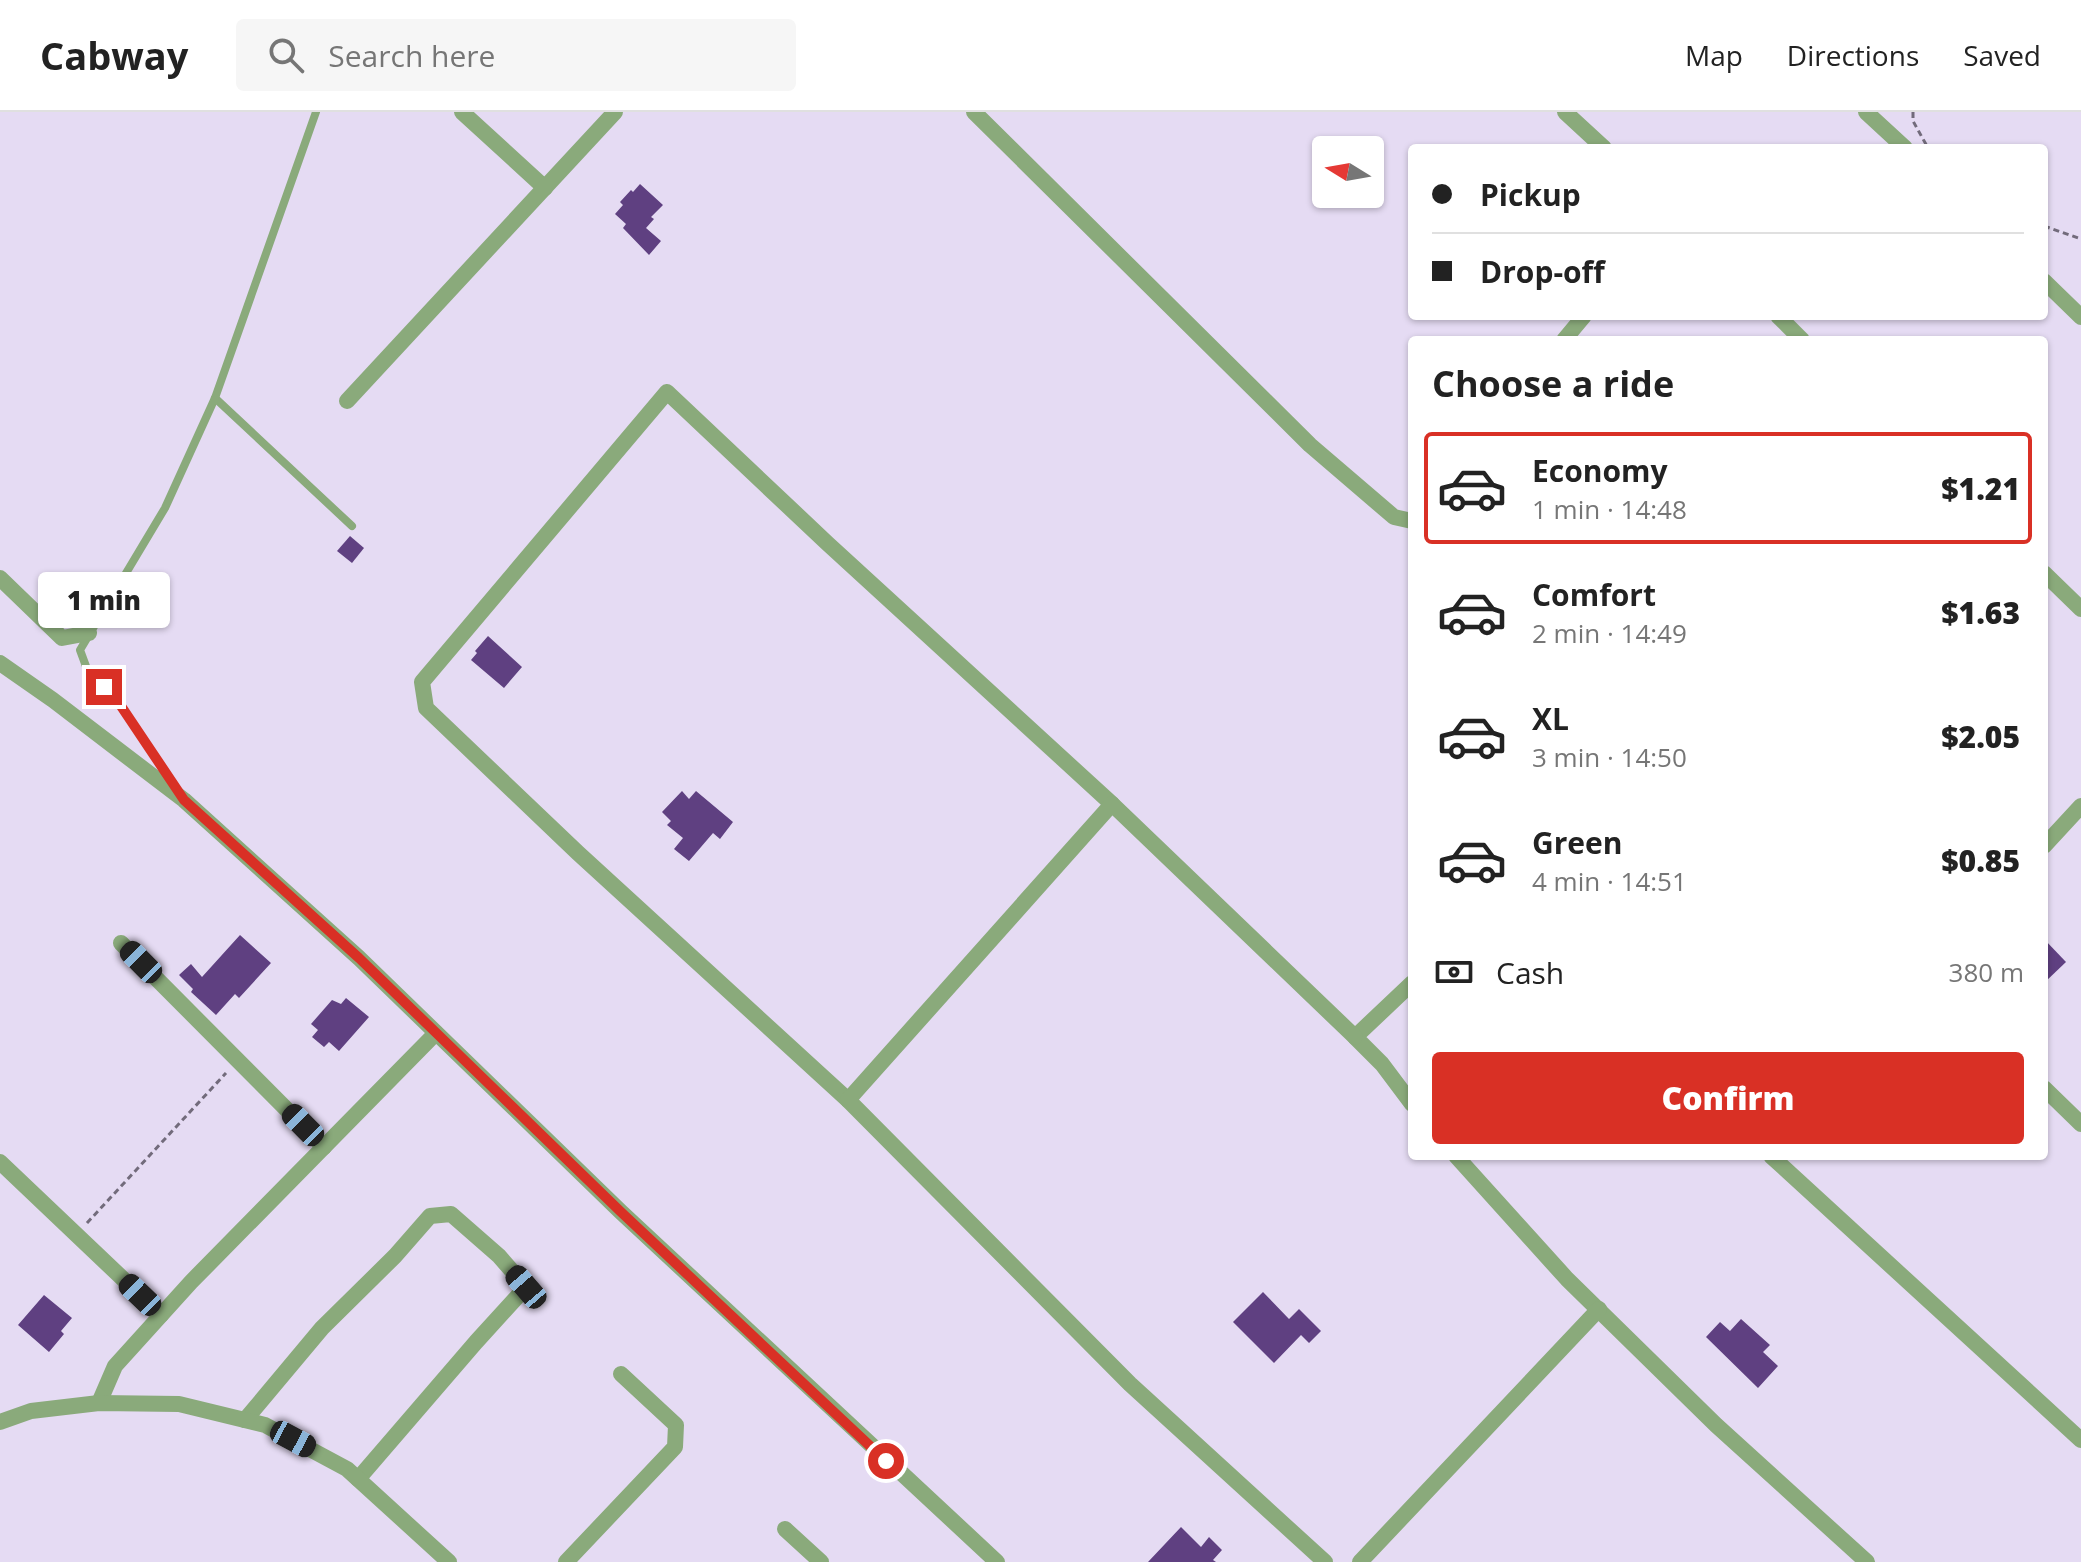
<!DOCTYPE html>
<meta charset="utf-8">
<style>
:root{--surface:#fff;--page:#f6f6f6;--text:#222;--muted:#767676;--line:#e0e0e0;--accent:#d93025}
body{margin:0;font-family:"Open Sans",sans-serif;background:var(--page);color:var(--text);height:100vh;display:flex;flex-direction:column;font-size:30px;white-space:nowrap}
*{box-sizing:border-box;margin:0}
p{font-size:26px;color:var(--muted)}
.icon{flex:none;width:44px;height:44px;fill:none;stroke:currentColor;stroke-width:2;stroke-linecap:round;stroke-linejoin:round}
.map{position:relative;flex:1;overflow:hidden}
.side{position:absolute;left:1408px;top:224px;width:640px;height:824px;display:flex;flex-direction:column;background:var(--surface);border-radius:8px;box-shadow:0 2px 6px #0004}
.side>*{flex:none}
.hud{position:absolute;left:1408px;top:32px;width:640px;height:176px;border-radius:8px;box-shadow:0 2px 6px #0004;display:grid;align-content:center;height:176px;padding:0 24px;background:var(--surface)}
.needle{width:52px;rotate:281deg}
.controls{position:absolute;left:1312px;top:24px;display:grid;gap:16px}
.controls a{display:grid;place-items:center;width:72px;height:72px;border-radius:8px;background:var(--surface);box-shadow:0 2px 6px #0004;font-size:40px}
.end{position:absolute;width:36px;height:36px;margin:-18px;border:10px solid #d93025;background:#fff;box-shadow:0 0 0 4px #fff}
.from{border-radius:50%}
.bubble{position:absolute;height:56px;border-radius:8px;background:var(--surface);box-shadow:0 2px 6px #0004;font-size:26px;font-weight:800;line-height:56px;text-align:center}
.car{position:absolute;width:24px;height:48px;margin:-24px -12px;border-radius:10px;box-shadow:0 0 6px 2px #0007;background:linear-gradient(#222 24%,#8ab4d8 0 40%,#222 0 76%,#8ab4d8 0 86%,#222 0)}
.hud b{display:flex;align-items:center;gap:28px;height:76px;font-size:30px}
.hud b+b{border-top:2px solid var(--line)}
.hud i{width:20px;height:20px;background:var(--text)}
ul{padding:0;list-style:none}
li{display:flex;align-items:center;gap:24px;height:112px;margin:0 16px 12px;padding:0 8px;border:4px solid transparent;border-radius:8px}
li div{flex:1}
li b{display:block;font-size:30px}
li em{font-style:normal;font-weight:800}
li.active{border-color:var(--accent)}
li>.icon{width:72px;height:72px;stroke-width:1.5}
h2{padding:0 24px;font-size:36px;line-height:96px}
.pay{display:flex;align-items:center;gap:20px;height:88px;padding:0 24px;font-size:30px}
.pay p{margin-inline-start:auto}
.button{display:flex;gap:16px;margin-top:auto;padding:16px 24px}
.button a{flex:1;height:92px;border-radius:8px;background:var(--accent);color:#fff;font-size:32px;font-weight:800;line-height:92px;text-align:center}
header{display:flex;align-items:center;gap:48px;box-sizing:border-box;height:112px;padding:0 40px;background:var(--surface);border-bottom:2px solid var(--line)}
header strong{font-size:38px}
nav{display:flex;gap:44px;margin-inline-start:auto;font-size:28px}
.search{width:560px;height:72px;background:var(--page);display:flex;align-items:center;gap:20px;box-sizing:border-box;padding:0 28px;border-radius:8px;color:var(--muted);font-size:30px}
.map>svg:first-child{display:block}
</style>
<header>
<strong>Cabway</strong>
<div class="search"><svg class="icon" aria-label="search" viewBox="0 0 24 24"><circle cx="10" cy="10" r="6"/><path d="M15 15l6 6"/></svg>Search here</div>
<nav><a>Map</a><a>Directions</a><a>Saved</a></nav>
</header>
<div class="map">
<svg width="2081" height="1450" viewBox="0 0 2081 1450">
<rect width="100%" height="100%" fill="#e5dbf3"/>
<g fill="#5f4081">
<polygon points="640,72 663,93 651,105 654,107 646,116 661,129 649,143 623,116 626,112 615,102 623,93 620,90 631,78 633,80"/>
<polygon points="350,424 364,436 352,451 337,439"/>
<polygon points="488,524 522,555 504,576 471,548 477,541 475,539"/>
<polygon points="682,679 689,687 696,679 733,710 720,727 713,721 689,749 674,737 683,726 667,713 671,709 662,700"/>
<polygon points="240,823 271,851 239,886 235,882 216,903 191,880 193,877 179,863 191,852 202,865"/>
<polygon points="2044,827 2066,850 2044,871"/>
<polygon points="346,886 369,905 339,939 329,930 324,935 312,925 318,918 311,912 332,888 341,892"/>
<polygon points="1263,1180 1289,1207 1299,1197 1321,1219 1309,1231 1301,1223 1274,1251 1233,1210"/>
<polygon points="44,1183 72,1206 61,1219 64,1222 49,1240 18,1213"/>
<polygon points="1741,1207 1770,1233 1763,1240 1778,1254 1758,1276 1706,1225 1720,1210 1730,1219"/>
<polygon points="1181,1415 1201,1435 1209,1425 1222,1438 1213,1448 1216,1450 1148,1450"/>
</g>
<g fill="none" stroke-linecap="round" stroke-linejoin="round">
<g stroke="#726b7b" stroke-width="3" stroke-dasharray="6 4" stroke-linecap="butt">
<polyline points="1913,0 1913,9 1928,36"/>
<polyline points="2044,114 2081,127"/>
<polyline points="87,1111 226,961"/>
</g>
<g stroke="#8aaa7b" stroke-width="8">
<polyline points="215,286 352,414"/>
<polyline points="175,674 121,594 87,557 80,538 165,396 215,286 316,0"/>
</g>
<g stroke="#8aaa7b" stroke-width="16">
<polyline points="462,0 545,76"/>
<polyline points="974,0 1310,333 1394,405 1412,409"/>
<polyline points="1565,0 1604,36"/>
<polyline points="1866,0 1905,36"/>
<polyline points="2044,169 2081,205"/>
<polyline points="1778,204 1802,228"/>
<polyline points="1564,228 1584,204"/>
<polyline points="347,289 615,0"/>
<polyline points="2044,461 2081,497"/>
<polyline points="0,466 62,526 89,521"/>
<polyline points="0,551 53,588 184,688 359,846 621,1100 997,1450"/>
<polyline points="2044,734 2081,694"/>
<polyline points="121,831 324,1035"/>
<polyline points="1412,871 1355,925 1382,952 1412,992"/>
<polyline points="2044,976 2081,1012"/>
<polyline points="848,988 578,741 426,596 422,570 667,280 827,431 1112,692"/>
<polyline points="1456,1044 1567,1167 1716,1313 1867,1450"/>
<polyline points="1771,1044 2081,1328"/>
<polyline points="0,1050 161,1203"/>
<polyline points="99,1291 115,1254 191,1170 436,921"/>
<polyline points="245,1308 322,1216 395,1144 430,1104 451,1102 499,1144 526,1175 476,1230 358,1367"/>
<polyline points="0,1310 31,1299 99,1291 179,1292 265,1313 347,1357 449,1450"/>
<polyline points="785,1417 821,1450"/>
<polyline points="566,1450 675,1335 676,1313 621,1262"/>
<polyline points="1325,1450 1130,1272 848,988 1112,692 1355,925"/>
<polyline points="1360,1450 1599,1197"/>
</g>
</g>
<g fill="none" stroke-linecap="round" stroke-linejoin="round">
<polyline stroke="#d93025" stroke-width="10" points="104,575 121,594 184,688 359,846 621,1100 886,1349"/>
</g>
</svg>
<div class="controls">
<a><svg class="needle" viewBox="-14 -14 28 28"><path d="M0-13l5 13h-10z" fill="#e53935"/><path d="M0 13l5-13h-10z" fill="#767676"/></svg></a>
</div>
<i class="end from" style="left:886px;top:1349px"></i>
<i class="end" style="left:104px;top:575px"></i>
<div class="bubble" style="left:38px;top:460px;width:132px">1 min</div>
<i class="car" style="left:141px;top:850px;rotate:315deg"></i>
<i class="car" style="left:303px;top:1013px;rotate:315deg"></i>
<i class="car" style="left:526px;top:1175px;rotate:319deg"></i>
<i class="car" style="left:140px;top:1183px;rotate:314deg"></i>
<i class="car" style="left:293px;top:1327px;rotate:118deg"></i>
<div class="hud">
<b><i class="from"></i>Pickup</b>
<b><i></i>Drop-off</b>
</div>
<section class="side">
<h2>Choose a ride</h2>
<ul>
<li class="active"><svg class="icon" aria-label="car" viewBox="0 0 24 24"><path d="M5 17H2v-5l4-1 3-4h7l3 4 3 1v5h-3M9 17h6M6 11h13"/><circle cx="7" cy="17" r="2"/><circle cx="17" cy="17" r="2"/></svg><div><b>Economy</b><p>1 min · 14:48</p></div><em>$1.21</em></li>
<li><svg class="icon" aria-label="car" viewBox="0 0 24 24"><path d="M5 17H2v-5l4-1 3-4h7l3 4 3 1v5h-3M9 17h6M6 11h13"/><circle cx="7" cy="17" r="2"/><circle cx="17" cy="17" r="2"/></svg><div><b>Comfort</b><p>2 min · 14:49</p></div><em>$1.63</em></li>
<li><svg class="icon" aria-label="car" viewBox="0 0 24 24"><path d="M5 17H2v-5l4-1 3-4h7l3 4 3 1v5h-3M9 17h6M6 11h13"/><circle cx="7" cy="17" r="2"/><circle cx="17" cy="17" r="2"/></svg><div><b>XL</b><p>3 min · 14:50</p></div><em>$2.05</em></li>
<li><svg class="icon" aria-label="car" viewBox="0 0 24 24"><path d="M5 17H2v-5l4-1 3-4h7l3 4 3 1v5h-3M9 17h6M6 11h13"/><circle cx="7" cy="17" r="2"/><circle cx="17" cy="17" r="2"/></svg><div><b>Green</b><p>4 min · 14:51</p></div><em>$0.85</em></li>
</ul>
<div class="pay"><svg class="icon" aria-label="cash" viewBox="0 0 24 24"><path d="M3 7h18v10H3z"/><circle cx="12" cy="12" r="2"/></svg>Cash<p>380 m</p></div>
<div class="button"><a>Confirm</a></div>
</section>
</div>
